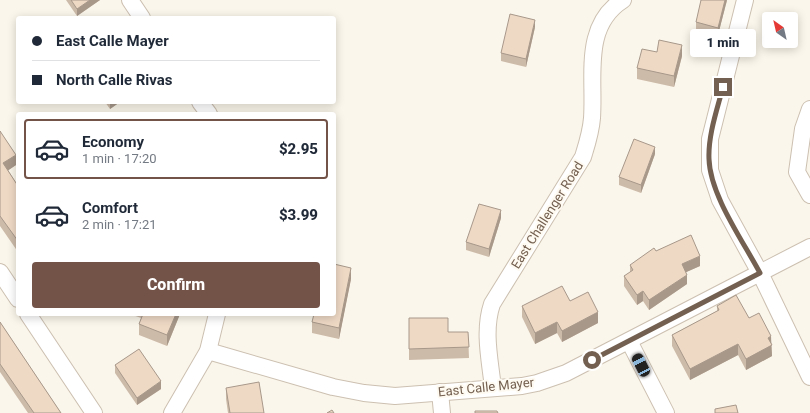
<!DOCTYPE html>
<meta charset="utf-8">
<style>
:root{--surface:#fff;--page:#f6f6f7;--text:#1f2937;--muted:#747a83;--line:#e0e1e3;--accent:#735248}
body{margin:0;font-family:Roboto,sans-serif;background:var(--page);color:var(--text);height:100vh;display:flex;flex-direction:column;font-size:15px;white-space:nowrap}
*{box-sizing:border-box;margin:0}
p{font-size:13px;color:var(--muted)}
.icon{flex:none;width:22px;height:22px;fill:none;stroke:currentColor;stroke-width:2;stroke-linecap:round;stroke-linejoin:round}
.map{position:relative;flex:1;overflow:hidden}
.details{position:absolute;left:16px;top:112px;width:320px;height:204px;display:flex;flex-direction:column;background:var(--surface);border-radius:4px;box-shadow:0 2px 10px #0003}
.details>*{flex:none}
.hud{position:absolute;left:16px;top:16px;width:320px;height:88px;border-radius:4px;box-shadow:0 2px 10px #0003;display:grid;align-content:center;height:88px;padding:0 16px;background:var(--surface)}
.needle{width:26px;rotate:326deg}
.tools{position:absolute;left:762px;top:12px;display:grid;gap:8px}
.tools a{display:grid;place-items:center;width:36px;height:36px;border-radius:4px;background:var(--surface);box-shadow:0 2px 10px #0003;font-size:20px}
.end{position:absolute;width:18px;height:18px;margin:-9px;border:5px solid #746050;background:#fff;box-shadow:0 0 0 2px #fff}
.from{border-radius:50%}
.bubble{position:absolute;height:28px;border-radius:4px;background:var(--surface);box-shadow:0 2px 10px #0003;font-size:13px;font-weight:800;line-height:28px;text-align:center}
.car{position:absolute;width:12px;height:24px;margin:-12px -6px;border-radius:5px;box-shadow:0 0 3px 1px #0007;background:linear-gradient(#222 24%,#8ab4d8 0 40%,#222 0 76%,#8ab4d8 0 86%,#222 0)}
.hud b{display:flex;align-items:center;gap:14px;height:38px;font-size:15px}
.hud b+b{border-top:1px solid var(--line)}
.hud i{width:10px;height:10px;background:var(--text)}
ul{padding:7px 0 0;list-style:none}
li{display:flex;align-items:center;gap:12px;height:60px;margin:0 8px 6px;padding:0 8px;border:2px solid transparent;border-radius:4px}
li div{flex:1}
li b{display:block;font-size:15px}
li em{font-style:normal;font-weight:800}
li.selected{border-color:var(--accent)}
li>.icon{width:36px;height:36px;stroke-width:1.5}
.action{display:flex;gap:8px;margin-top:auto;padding:8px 16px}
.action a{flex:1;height:46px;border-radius:4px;background:var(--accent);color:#fff;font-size:16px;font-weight:800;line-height:46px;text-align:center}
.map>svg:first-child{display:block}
</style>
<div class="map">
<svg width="810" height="413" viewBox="0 0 810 413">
<rect width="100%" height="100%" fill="#fbf6eb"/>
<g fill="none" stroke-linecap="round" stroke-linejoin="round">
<g stroke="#ccc0b1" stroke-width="18">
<g id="street">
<polyline points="130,0 142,18"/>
<polyline points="745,0 710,139 710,170 720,200 760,273 810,377"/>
<polyline points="200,102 209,114"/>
<polyline points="810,109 803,129 797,172 810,195"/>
<polyline points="0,272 18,299"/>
<polyline points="28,314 94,413"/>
<polyline points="629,341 666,413"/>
<polyline points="208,351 333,387 364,393 395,396 522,386 537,383 566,373 810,247"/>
<path d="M493,388C490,360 483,331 492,304L583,157C587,144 591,132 592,118C595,77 582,26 623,0"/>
<polyline points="440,392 442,413"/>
<polyline points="172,413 208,351 217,314"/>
</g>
</g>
<use href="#street" stroke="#fff" stroke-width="16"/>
</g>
<g fill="#cdbba9">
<polygon points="66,0 100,0 77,16"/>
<polygon points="727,0 718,35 696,30 696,22"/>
<polygon points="535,27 526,67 501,61 501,53"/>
<polygon points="657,52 682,56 674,87 637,79 637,68"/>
<polygon points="105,102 120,102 110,109"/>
<polygon points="0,131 16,165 8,170 18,186 18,252 0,226"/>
<polygon points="655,154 641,193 619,185 619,177"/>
<polygon points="501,218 489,257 466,250 466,242"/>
<polygon points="656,251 700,266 686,272 687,284 649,310 643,301 637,305 624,286 624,276 630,273 630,265"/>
<polygon points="351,279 339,339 312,333 312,322"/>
<polygon points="570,301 598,323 562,342 557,333 535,344 522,317 522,306"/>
<polygon points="717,306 749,318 771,344 772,356 746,370 738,355 690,380 672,346 672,335 717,311"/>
<polygon points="130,314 180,314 167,346 139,335 139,324 141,318"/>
<polygon points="409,318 448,332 468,332 469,358 409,360"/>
<polygon points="0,322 61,413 28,413 0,372"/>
<polygon points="115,365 161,389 137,405 115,373"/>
<polygon points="226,388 264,413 228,413 226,399"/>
</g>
<g fill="#a7988a">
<polygon points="90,0 100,0 77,16 77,9"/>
<polygon points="725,0 727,0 718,35 718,28"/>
<polygon points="535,20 535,27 526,67 526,59"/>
<polygon points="682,45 682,56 674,87 674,76"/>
<polygon points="110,102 120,102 110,109"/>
<polygon points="655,147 655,154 641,193 641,185"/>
<polygon points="16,155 16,165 3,174 3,163"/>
<polygon points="501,210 501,218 489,257 489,249"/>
<polygon points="700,256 700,266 682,274 682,264"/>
<polygon points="351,268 351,279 339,339 339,328"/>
<polygon points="687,275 687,284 649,310 649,300"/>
<polygon points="643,291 643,301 637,305 637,295"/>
<polygon points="598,312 598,323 562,342 562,331"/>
<polygon points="176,314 180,314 167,346 167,335"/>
<polygon points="557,322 557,333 535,344 535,333"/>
<polygon points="771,336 772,356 746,370 746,359 768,338"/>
<polygon points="738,344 738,355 690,380 690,369"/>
<polygon points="161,381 161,389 137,405 137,398"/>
</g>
<g fill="#eed9c5" stroke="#a7988a">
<polygon points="71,0 90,0 77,9"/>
<polygon points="701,0 725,0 718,28 696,22"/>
<polygon points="510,14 535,20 526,59 501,53"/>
<polygon points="659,40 682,45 674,76 637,68 642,49 657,52"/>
<polygon points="0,131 16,155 3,163 18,186 18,241 0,216"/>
<polygon points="634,139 655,147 641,185 619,177"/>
<polygon points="479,204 501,210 489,249 466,242"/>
<polygon points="691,235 700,256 682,264 687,275 649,300 643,291 637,295 624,276 633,270 630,265 654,248 656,251"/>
<polygon points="334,264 351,268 339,328 312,322 314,314 334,314"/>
<polygon points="562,286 570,301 588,292 598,312 562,331 557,322 535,333 522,306"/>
<polygon points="736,295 749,318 759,313 771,336 768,338 772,345 746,359 738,344 690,369 672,335 719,310 717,306"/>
<polygon points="143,314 176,314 167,335 139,324"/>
<polygon points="409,318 448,318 448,332 468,332 469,347 409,349"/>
<polygon points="0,322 61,413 34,413 0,364"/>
<polygon points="139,349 161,381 137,398 115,365"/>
<polygon points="259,382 264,413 230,413 226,388"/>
<polygon points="736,405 738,413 715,413 715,409"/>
<polygon points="332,410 334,413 327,413"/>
<polygon points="475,411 497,411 498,413 475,413"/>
</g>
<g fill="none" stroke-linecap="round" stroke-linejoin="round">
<path stroke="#746050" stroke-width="5" d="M592,360L760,273C743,241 710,195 709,159C708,135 717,110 723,87"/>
</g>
<g text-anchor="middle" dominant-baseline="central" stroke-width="4" stroke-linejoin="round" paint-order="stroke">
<g font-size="13" fill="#746050" stroke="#fefaf1">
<text transform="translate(547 215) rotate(-58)">East Challenger Road</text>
<text transform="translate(486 387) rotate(-6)">East Calle Mayer</text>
</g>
</g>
</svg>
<div class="tools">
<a><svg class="needle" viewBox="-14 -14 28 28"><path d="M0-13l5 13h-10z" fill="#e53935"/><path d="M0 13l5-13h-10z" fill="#747a83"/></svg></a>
</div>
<i class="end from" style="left:592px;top:360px"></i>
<i class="end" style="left:723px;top:87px"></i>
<div class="bubble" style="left:690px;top:29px;width:66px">1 min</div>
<i class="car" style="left:641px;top:365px;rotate:333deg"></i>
<div class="hud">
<b><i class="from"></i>East Calle Mayer</b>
<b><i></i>North Calle Rivas</b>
</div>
<section class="details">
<ul>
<li class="selected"><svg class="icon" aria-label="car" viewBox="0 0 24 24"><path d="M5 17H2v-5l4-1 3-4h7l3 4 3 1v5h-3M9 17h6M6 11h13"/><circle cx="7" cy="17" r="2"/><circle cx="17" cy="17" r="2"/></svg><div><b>Economy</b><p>1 min · 17:20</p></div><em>$2.95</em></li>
<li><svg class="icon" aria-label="car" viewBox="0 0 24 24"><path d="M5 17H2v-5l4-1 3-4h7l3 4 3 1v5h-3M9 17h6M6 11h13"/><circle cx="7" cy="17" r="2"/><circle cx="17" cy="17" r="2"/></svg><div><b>Comfort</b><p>2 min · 17:21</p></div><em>$3.99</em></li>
</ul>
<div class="action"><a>Confirm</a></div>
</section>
</div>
